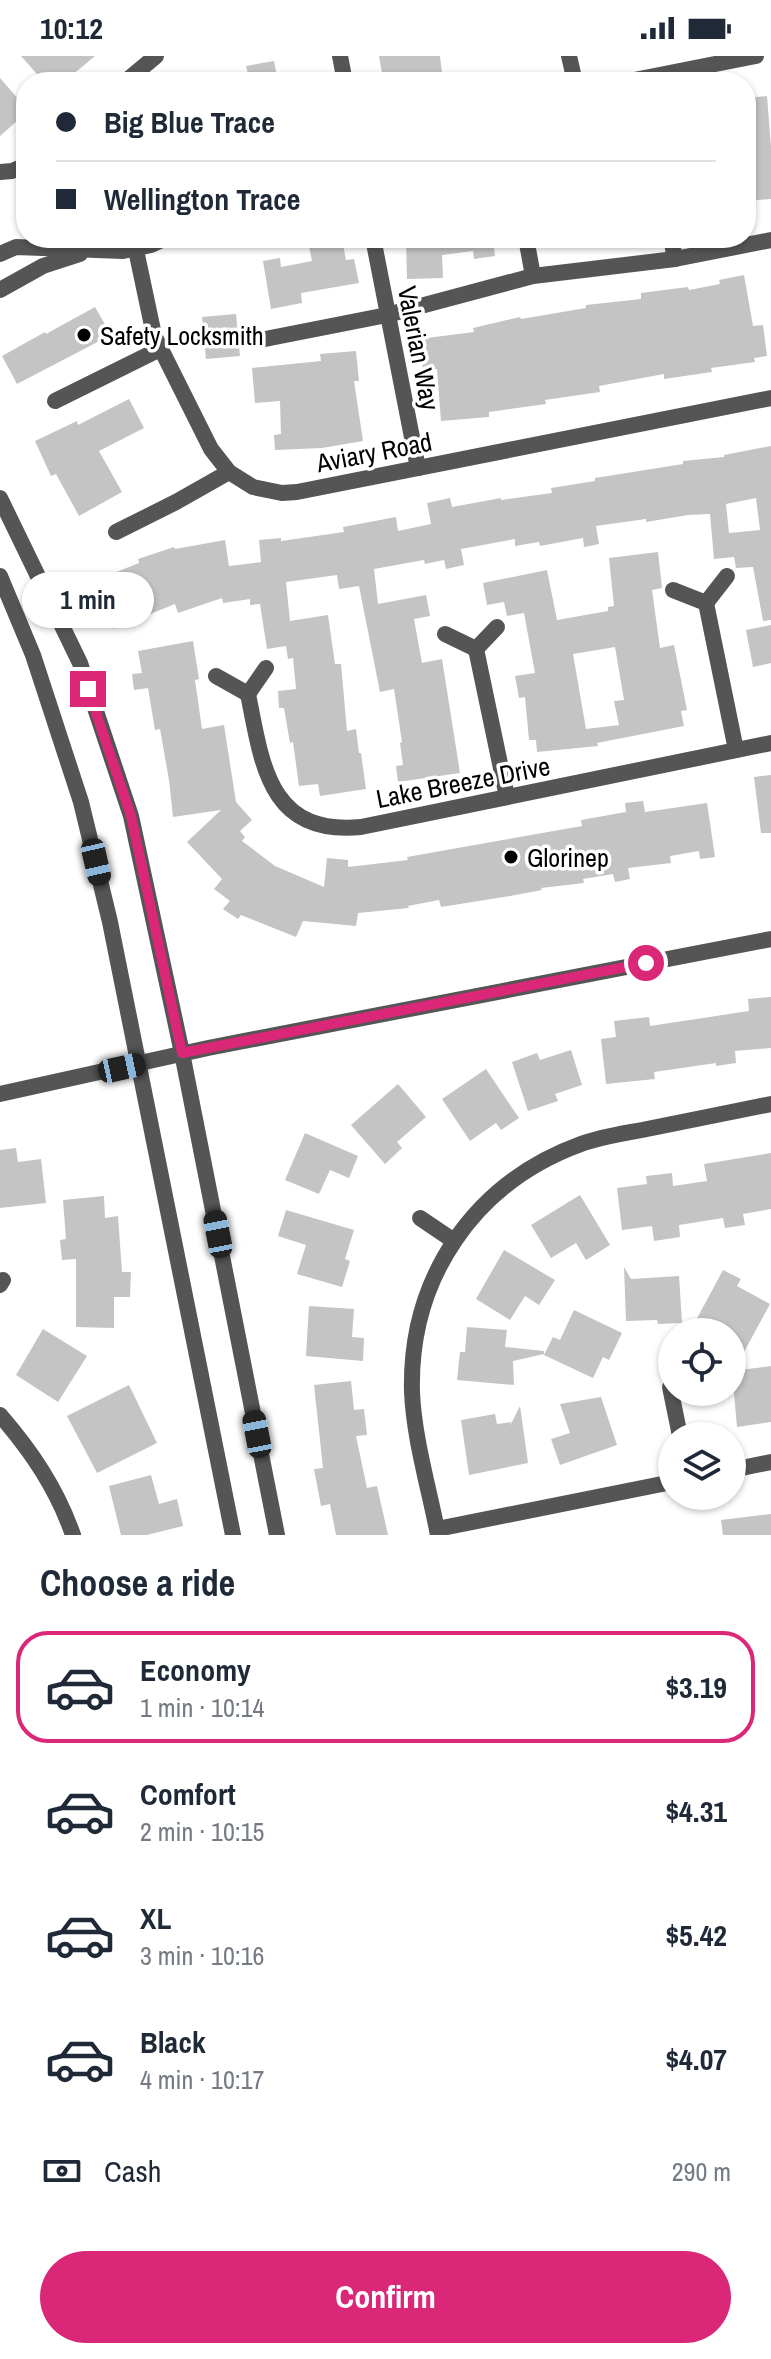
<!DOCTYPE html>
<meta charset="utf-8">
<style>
:root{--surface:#fff;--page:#f6f6f7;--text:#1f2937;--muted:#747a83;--line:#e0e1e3;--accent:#db2777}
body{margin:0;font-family:"Archivo Narrow",sans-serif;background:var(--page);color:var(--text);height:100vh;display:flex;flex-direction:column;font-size:30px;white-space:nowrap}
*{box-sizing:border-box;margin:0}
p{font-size:26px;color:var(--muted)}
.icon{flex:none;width:44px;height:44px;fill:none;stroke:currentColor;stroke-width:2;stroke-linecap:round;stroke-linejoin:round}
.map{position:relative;height:1479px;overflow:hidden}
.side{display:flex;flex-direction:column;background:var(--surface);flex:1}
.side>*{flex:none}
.banner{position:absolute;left:16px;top:16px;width:740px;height:176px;border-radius:32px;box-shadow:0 2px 6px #0004;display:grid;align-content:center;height:176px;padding:0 40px;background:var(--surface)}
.controls{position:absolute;left:658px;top:1262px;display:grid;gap:16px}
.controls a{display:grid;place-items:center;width:88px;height:88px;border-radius:50%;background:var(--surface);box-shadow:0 2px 6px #0004;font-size:40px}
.end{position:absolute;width:36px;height:36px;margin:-18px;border:10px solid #db2777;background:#fff;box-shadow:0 0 0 4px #fff}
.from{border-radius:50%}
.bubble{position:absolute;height:56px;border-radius:28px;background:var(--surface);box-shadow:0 2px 6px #0004;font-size:26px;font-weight:700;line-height:56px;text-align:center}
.car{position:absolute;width:24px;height:48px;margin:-24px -12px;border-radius:10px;box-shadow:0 0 6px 2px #0007;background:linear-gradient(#222 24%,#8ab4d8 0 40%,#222 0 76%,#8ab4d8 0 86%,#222 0)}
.banner b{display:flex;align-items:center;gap:28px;height:76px;font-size:30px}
.banner b+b{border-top:2px solid var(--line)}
.banner i{width:20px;height:20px;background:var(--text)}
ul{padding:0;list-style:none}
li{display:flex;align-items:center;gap:24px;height:112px;margin:0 16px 12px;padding:0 24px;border:4px solid transparent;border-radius:32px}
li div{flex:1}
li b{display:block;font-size:30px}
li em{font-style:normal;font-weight:700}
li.on{border-color:var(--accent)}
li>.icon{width:72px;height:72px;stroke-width:1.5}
h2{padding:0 40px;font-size:36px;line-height:96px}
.pay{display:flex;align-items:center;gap:20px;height:88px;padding:0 40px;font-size:30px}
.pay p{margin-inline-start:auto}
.action{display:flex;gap:16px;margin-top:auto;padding:16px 40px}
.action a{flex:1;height:92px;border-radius:48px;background:var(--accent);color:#fff;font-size:32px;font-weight:700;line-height:92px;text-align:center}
.status{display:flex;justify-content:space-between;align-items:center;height:56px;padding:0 40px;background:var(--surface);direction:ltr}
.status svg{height:22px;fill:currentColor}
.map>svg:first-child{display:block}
</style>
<div class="status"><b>10:12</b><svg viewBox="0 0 49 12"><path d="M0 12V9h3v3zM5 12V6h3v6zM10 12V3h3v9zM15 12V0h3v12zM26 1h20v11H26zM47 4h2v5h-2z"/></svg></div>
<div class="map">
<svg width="771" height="1479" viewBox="0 0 771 1479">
<rect width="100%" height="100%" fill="#fff"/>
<g fill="#c4c4c4" fill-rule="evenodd">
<polygon points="21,0 95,0 64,26 44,26"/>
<polygon points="379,0 440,0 443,25 406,26 405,20 383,23"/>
<polygon points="274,5 278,26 250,26 246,10"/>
<polygon points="0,22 26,52 26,57 0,80"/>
<polygon points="767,40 771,91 771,143 746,145 746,42"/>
<polygon points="406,182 496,182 496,191 494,192 495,200 474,203 473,195 442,199 443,222 407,223"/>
<polygon points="342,183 346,204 354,203 359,227 301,237 302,247 271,253 263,205 280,202 281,211 312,205 309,190"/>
<polygon points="744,219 753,270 763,269 767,300 754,302 755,306 711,312 712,316 664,323 664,318 599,330 600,336 545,344 546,348 489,356 489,361 441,365 437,313 423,315 419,283 474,276 473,272 520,261 521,263 586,252 586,249 641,243 641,237 688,231 689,234 720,228 719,224"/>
<polygon points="95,251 111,279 17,328 2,300 45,276 46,278"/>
<polygon points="236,258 240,300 206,303 202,261"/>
<polygon points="356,295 359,325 354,325 363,385 322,392 275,394 274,379 281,378 280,345 255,347 252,312 321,305 320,298"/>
<polygon points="129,343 144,372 99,395 122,436 79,460 56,418 51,420 35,385 77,365 78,369"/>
<path d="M771,390V564L763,565L753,511L736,512L734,501L714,503L710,458L688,459L646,466V463L596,470L599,488L584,491L583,482L540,490L539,486L515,490V483L461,493L464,509L446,513L444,504L425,508L424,504L374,513L378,548L426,539L430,560L414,563L422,607L442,603L460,717L398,726L396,710L403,709L400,687L402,686L394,633L380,636L359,530L339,533L337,519L286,526L290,565L328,559L335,608H341L347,675L356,673L359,697H361L366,733L320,740L318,728L299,730L293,686L290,687L284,652H279L278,635L296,633L293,602L288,603L286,590L267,593L260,548L250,549V543L223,547L222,542L178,557L175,548L113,573L94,525L139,507L138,503L174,491L175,493L225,484L229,510L261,506L259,484L281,482V485L344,476L343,471L396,461L398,475L431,468L427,447L450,442L452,451L501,442V444L552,437L551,432L595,425V422L683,408V405L724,401V399ZM756,442L760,474L729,477L726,448Z"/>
<path d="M658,496L662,532L652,534L660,592L674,589L687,654L681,655L684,670L597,687L598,690L537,696L536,684H529L525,641L519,642L515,620L535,617L524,557L507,560L504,546L487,549L483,527L547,514L557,564L608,555V551L614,550L609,502ZM615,591L624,644L614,645L619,669L586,673L573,598Z"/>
<polygon points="771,569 771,607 753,611 746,574"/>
<polygon points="193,585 199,623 195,624 202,673 224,669 236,746 252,764 240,775 245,781 242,785 275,810 324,831 327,802 348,804 348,811 408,804 407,801 582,770 581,764 626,756 625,747 643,745 645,756 707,747 715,801 700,803 699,795 670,800 671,807 628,812 630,823 615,826 613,818 583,823 584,827 541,832 542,834 510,840 441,851 439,844 408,850 409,852 358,857 356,870 303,865 296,881 241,859 238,863 223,853 230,845 214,833 222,823 187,786 221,754 173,761 169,724 160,673 155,674 148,632 134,634 132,618 142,617 138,595"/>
<polygon points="771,719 771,777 761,777 754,721"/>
<polygon points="771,941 771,992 735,995 736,1007 716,1010 716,1007 654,1016 655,1023 606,1028 601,983 616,981 614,965 649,961 650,970 749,955 748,943"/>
<polygon points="571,994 582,1029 555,1038 558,1045 528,1055 512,1006 537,997 540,1004"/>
<polygon points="486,1013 519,1062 501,1074 496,1067 470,1085 442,1043"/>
<polygon points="398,1028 426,1061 397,1086 402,1092 385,1108 351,1069"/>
<polygon points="305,1077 358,1100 349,1122 330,1114 319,1138 285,1124"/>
<polygon points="16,1092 18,1106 41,1103 46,1147 0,1152 0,1094"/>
<polygon points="771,1097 771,1153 743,1158 745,1169 725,1172 723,1162 679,1169 680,1181 654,1185 652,1170 622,1174 617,1132 647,1128 646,1120 672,1117 673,1130 707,1125 704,1108"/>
<polygon points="580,1139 610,1189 586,1204 576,1187 551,1202 531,1169"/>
<polygon points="104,1140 105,1162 118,1160 122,1216 131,1216 130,1241 114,1241 114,1272 76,1271 76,1203 62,1204 60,1184 66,1183 63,1144"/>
<polygon points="286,1154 354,1174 345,1203 350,1205 342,1231 297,1218 306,1189 278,1180"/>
<polygon points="504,1194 555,1224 539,1249 525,1240 510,1264 476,1243"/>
<polygon points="624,1211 631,1223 679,1220 682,1267 658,1268 657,1264 626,1265"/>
<polygon points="723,1214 741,1223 737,1230 770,1248 744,1296 732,1289 732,1276 709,1276 694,1268"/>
<polygon points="309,1250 354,1253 352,1281 364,1282 363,1305 306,1300"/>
<polygon points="574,1254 622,1277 609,1304 603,1301 593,1322 544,1299 553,1281 560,1284"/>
<polygon points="467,1271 507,1274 505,1291 544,1295 544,1298 513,1305 514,1329 457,1324 460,1296 465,1296"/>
<polygon points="43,1273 87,1300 58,1346 16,1319"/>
<polygon points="771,1310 771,1366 737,1371 732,1315"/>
<polygon points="351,1325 354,1354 364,1353 367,1379 356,1380 367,1432 377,1430 388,1479 336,1479 330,1448 321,1450 314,1413 323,1412 314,1329"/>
<polygon points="129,1329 157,1387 97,1417 67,1360"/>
<polygon points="601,1341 617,1389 560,1409 551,1383 570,1377 560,1348"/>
<polygon points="520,1350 528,1407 469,1419 461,1364 495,1358 497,1368 511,1366 510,1370"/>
<polygon points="151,1419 159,1448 177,1443 183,1470 147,1479 121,1479 109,1430"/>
<polygon points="771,1458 771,1479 723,1479 721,1464"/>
</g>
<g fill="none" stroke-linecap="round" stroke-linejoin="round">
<g stroke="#555" stroke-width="16">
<polyline points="340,0 345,26"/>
<polyline points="569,0 575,26"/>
<polyline points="125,26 156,0"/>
<polyline points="624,26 756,0"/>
<polyline points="0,116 12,115 26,109"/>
<polyline points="373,182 418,412"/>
<polyline points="526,182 533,220"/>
<polyline points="671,182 675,203"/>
<polyline points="136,194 154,279 211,393 229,416 253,431 282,437 297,436 771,342"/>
<polyline points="0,198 16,191 123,195 151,189 166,182"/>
<polyline points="0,234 43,210 80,198"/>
<polyline points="260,284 387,259 533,220 675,203 771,184"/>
<polyline points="55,345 160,293"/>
<polyline points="116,476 176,446 229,416"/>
<polyline points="673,534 706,547 727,520"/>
<polyline points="706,547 736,694"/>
<polyline points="445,578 476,593 497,571"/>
<polyline points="476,593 507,741"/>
<polyline points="216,620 248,638 266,612"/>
<path d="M248,638C262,707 268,780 361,771L771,687"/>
<polyline points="420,1162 454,1185"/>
<polyline points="0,1229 3,1224"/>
<polyline points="670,1331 680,1380"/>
<path d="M0,1359C32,1396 57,1433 73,1479"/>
<polyline points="732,1414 771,1406"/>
<polyline points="437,1473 672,1426"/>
<path d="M438,1479C429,1432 414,1383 412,1336C409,1222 474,1127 581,1088C603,1080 628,1077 652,1072C692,1064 731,1056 771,1048"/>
</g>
<g stroke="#555" stroke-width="16">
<polyline points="0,442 80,607 131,760 182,997 277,1479"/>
<polyline points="0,520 33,599 81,746 110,866 233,1479"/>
<polyline points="0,1038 208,992 771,883"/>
</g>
</g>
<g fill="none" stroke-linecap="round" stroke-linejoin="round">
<polyline stroke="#db2777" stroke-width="10" points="88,633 131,760 182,997 646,907"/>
</g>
<g fill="#000" stroke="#fff" stroke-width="3">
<circle cx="84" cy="279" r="8"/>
<circle cx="511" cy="801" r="8"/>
</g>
<g text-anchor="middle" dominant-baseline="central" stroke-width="7" stroke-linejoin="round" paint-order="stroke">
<g font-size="26" fill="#000" stroke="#fff" text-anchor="start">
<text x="100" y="279">Safety Locksmith</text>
<text x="527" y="801">Glorinep</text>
</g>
<g font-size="26" fill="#000" stroke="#fff">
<text transform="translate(419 292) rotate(79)">Valerian Way</text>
<text transform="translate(374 396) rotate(-11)">Aviary Road</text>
<text transform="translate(463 726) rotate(-11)">Lake Breeze Drive</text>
</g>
</g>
</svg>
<div class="controls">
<a><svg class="icon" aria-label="locate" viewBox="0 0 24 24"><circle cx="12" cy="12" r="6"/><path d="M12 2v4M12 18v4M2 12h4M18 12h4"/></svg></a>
<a><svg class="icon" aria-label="layers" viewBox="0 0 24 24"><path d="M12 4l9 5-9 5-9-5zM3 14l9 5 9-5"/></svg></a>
</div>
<i class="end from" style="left:646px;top:907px"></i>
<i class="end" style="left:88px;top:633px"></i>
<div class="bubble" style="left:22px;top:516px;width:132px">1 min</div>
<i class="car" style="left:96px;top:806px;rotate:167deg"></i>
<i class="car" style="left:122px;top:1012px;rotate:78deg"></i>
<i class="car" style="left:218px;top:1178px;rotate:349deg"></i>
<i class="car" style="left:257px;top:1378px;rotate:349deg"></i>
<div class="banner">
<b><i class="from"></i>Big Blue Trace</b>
<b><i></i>Wellington Trace</b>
</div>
</div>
<section class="side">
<h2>Choose a ride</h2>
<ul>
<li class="on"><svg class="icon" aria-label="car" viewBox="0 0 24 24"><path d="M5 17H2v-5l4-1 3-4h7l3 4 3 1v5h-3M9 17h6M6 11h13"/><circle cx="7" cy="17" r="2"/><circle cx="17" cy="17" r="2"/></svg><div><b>Economy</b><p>1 min · 10:14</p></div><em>$3.19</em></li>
<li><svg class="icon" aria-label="car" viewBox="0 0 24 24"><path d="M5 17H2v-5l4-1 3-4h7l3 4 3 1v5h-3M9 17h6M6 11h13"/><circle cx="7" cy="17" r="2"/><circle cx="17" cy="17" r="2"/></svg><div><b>Comfort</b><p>2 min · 10:15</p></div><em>$4.31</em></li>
<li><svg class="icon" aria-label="car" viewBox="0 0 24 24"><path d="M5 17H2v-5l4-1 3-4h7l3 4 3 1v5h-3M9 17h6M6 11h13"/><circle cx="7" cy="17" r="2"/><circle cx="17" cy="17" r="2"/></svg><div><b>XL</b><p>3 min · 10:16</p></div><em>$5.42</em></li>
<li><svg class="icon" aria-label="car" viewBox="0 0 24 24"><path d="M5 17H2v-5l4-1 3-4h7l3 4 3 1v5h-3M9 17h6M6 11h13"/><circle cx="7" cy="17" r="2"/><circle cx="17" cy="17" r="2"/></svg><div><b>Black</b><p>4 min · 10:17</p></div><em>$4.07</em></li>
</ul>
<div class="pay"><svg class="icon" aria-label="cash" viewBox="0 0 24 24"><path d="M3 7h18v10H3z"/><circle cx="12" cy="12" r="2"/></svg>Cash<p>290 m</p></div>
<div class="action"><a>Confirm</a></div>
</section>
